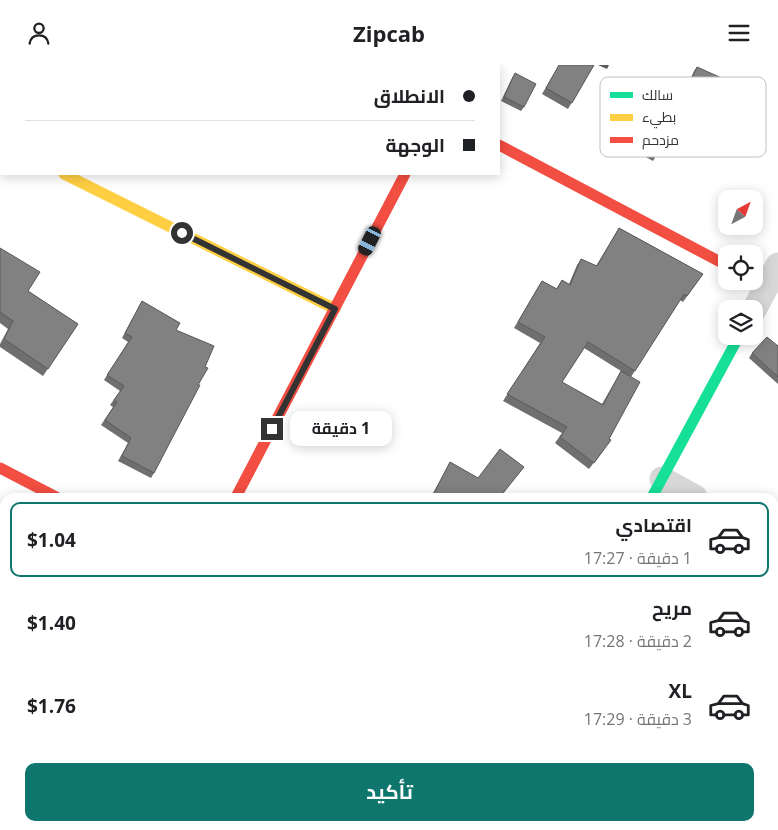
<!DOCTYPE html>
<html lang="ar">
<meta charset="utf-8">
<style>
:root{--surface:#fff;--page:#f2f2f2;--text:#202124;--muted:#757577;--line:#e0e0e0;--accent:#0f766e}
body{margin:0;font-family:"Open Sans",Cairo,sans-serif;background:var(--page);color:var(--text);direction:rtl;height:100vh;display:flex;flex-direction:column;font-size:19px;white-space:nowrap}
*{box-sizing:border-box;margin:0}
p{font-size:16px;color:var(--muted)}
.icon{flex:none;width:28px;height:28px;fill:none;stroke:currentColor;stroke-width:2;stroke-linecap:round;stroke-linejoin:round}
.map{position:relative;flex:1;overflow:hidden;direction:ltr}
.sheet{position:absolute;left:0px;top:428px;width:779px;height:338px;display:flex;flex-direction:column;background:var(--surface);border-radius:15px 15px 0 0;box-shadow:0 2px 12px #0003;direction:rtl}
.sheet>*{flex:none}
.top-card{position:absolute;left:0px;top:0px;width:500px;height:110px;box-shadow:0 2px 12px #0003;direction:rtl;display:grid;align-content:center;height:110px;padding:0 25px;background:var(--surface)}
.needle{width:32px;rotate:41deg}
.controls{position:absolute;left:718px;top:125px;display:grid;gap:10px}
.controls a{display:grid;place-items:center;width:45px;height:45px;border-radius:10px;background:var(--surface);box-shadow:0 2px 12px #0003;font-size:25px}
.end{position:absolute;width:22px;height:22px;margin:-11px;border:6px solid #333;background:#fff;box-shadow:0 0 0 2px #fff}
.from{border-radius:50%}
.bubble{position:absolute;height:35px;border-radius:10px;background:var(--surface);box-shadow:0 2px 12px #0003;font-size:16px;font-weight:700;line-height:35px;text-align:center;direction:rtl}
.car{position:absolute;width:15px;height:30px;margin:-15px -8px;border-radius:6px;box-shadow:0 0 4px 1px #0007;background:linear-gradient(#222 24%,#8ab4d8 0 40%,#222 0 76%,#8ab4d8 0 86%,#222 0)}
.top-card b{display:flex;align-items:center;gap:18px;height:48px;font-size:19px}
.top-card b+b{border-top:1px solid var(--line)}
.top-card i{width:12px;height:12px;background:var(--text)}
ul{padding:9px 0 0;list-style:none}
li{display:flex;align-items:center;gap:15px;height:75px;margin:0 10px 8px;padding:0 15px;border:2px solid transparent;border-radius:10px}
li div{flex:1}
li b{display:block;font-size:19px}
li em{font-style:normal;font-weight:700}
li.on{border-color:var(--accent)}
li>.icon{width:45px;height:45px;stroke-width:1.5}
.primary-button{display:flex;gap:10px;margin-top:auto;padding:10px 25px}
.primary-button a{flex:1;height:58px;border-radius:10px;background:var(--accent);color:#fff;font-size:20px;font-weight:700;line-height:58px;text-align:center}
header{display:flex;justify-content:space-between;align-items:center;height:65px;padding:0 25px;background:var(--surface);font-size:22px;font-weight:700}
.map>svg:first-child{display:block}
</style>
<header><svg class="icon" aria-label="menu" viewBox="0 0 24 24"><path d="M4 6h16M4 12h16M4 18h16"/></svg>Zipcab<svg class="icon" aria-label="person" viewBox="0 0 24 24"><circle cx="12" cy="8" r="4"/><path d="M4 21q1-7 8-7t8 7"/></svg></header>
<div class="map">
<svg width="778" height="765" viewBox="0 0 778 765">
<rect width="100%" height="100%" fill="#fff"/>
<g fill="none" stroke-linecap="round" stroke-linejoin="round">
<g stroke="#d7d7d7" stroke-width="25">
<polyline points="346,0 349,1"/>
<polyline points="0,77 1,77"/>
<polyline points="754,245 778,200"/>
<polyline points="662,414 695,432"/>
<polyline points="774,476 778,479"/>
<polyline points="37,765 39,760"/>
<polyline points="476,765 478,760"/>
</g>
<g stroke="#16e098" stroke-width="11">
<polyline points="652,432 739,271"/>
<polyline points="684,760 693,765"/>
</g>
<g stroke="#ffcf43" stroke-width="11">
<polyline points="461,1 462,0"/>
<polyline points="64,109 335,244"/>
</g>
<g stroke="#f24e42" stroke-width="11">
<polyline points="499,80 726,200"/>
<polyline points="0,403 56,432"/>
<polyline points="236,432 405,109"/>
</g>
</g>
<g fill="#6f6f6f" fill-rule="evenodd">
<polygon points="8,0 178,0 180,1 10,1"/>
<polygon points="559,0 594,0 568,44 542,29"/>
<polygon points="697,2 712,39 709,43 684,31 657,89 653,96 622,79 650,24 655,17 683,30 694,6"/>
<polygon points="515,8 524,42 521,46 501,36 512,13"/>
<path d="M619,163L703,209L683,237L680,235L631,312L609,374L611,375L589,404L555,378L562,368L503,336L540,278L514,263L538,222L542,216L556,224L562,215L569,219L577,200L581,194L596,201ZM584,283L621,306L617,313L602,339L562,317Z"/>
<polygon points="0,183 28,226 78,259 43,311 0,282 0,279 8,264 0,258"/>
<polygon points="142,236 176,265 198,320 154,408 151,413 118,396 128,378 101,360 113,342 110,340 120,326 104,315 128,277 122,273"/>
<polygon points="778,281 778,319 749,293 752,288"/>
<polygon points="450,397 478,413 501,432 431,432"/>
<polygon points="774,584 778,613 774,619"/>
</g>
<polygon fill="#5a5a5a" points="598,0 609,0 607,4"/>
<g fill="#818181" stroke="#5a5a5a">
<polygon points="22,0 40,0 39,1 24,1"/>
<polygon points="50,0 72,0 72,1 52,1"/>
<polygon points="77,0 178,0 180,1 79,1"/>
<polygon points="559,0 594,0 572,38 546,23"/>
<polygon points="697,2 724,14 712,39 686,26"/>
<polygon points="515,8 536,19 524,42 504,32"/>
<polygon points="619,163 703,209 687,231 684,229 635,306 588,277 562,317 603,340 621,306 640,317 609,374 611,375 594,398 560,372 567,362 507,329 545,272 518,257 542,216 557,224 562,215 570,220 581,194 597,201"/>
<polygon points="0,183 40,207 28,226 78,259 48,304 4,274 13,256 0,247"/>
<polygon points="142,236 180,258 176,265 214,281 205,302 208,303 198,320 200,320 154,408 122,391 131,373 105,355 117,337 114,335 124,321 107,310 132,272 125,268"/>
<polygon points="767,272 778,281 778,312 752,288"/>
<polygon points="500,384 524,402 500,432 441,432 434,428 450,397 478,413"/>
<polygon points="774,546 778,547 778,555 774,560"/>
<polygon points="0,566 4,568 3,571 5,572 5,691 3,695 0,694"/>
<polygon points="774,584 778,587 778,613 777,614 774,612"/>
<polygon points="171,760 190,760 199,765 168,765"/>
<polygon points="296,760 352,760 349,765 335,765 332,763 332,765 294,765"/>
</g>
<g fill="none" stroke-linecap="round" stroke-linejoin="round">
<polyline stroke="#333" stroke-width="6" points="182,168 335,244 272,364"/>
</g>
<rect x="600" y="12" width="166" height="80" rx="8" fill="#fff" stroke="#c2c2c2" stroke-width="1"/>
<rect x="610" y="27" width="23" height="6" fill="#16e098"/>
<rect x="610" y="49" width="23" height="7" fill="#ffcf43"/>
<rect x="610" y="72" width="23" height="6" fill="#f24e42"/>
<g font-size="14" fill="#333">
<text x="642" y="35">سالك</text>
<text x="642" y="57">بطيء</text>
<text x="642" y="80">مزدحم</text>
</g>
</svg>
<div class="controls">
<a><svg class="needle" viewBox="-14 -14 28 28"><path d="M0-13l5 13h-10z" fill="#e53935"/><path d="M0 13l5-13h-10z" fill="#757577"/></svg></a>
<a><svg class="icon" aria-label="locate" viewBox="0 0 24 24"><circle cx="12" cy="12" r="6"/><path d="M12 2v4M12 18v4M2 12h4M18 12h4"/></svg></a>
<a><svg class="icon" aria-label="layers" viewBox="0 0 24 24"><path d="M12 4l9 5-9 5-9-5zM3 14l9 5 9-5"/></svg></a>
</div>
<i class="end from" style="left:182px;top:168px"></i>
<i class="end" style="left:272px;top:364px"></i>
<div class="bubble" style="left:290px;top:346px;width:102px">1 دقيقة</div>
<i class="car" style="left:370px;top:176px;rotate:207deg"></i>
<div class="top-card">
<b><i class="from"></i>الانطلاق</b>
<b><i></i>الوجهة</b>
</div>
<section class="sheet">
<ul>
<li class="on"><svg class="icon" aria-label="car" viewBox="0 0 24 24"><path d="M5 17H2v-5l4-1 3-4h7l3 4 3 1v5h-3M9 17h6M6 11h13"/><circle cx="7" cy="17" r="2"/><circle cx="17" cy="17" r="2"/></svg><div><b>اقتصادي</b><p>1 دقيقة · 17:27</p></div><em>$1.04</em></li>
<li><svg class="icon" aria-label="car" viewBox="0 0 24 24"><path d="M5 17H2v-5l4-1 3-4h7l3 4 3 1v5h-3M9 17h6M6 11h13"/><circle cx="7" cy="17" r="2"/><circle cx="17" cy="17" r="2"/></svg><div><b>مريح</b><p>2 دقيقة · 17:28</p></div><em>$1.40</em></li>
<li><svg class="icon" aria-label="car" viewBox="0 0 24 24"><path d="M5 17H2v-5l4-1 3-4h7l3 4 3 1v5h-3M9 17h6M6 11h13"/><circle cx="7" cy="17" r="2"/><circle cx="17" cy="17" r="2"/></svg><div><b>XL</b><p>3 دقيقة · 17:29</p></div><em>$1.76</em></li>
</ul>
<div class="primary-button"><a>تأكيد</a></div>
</section>
</div>
